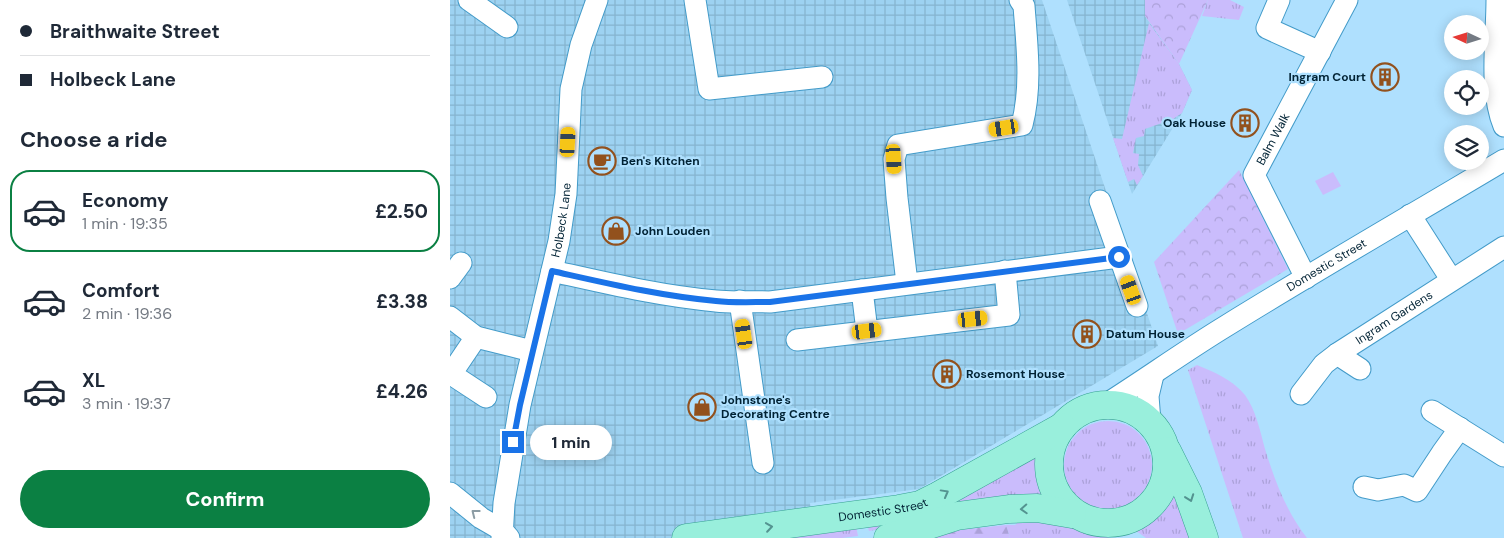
<!DOCTYPE html>
<meta charset="utf-8">
<style>
:root{--surface:#fff;--page:#f6f6f7;--text:#1f2937;--muted:#747a83;--line:#e0e1e3;--accent:#0b8043}
body{margin:0;font-family:"DM Sans",sans-serif;background:var(--page);color:var(--text);height:100vh;display:flex;flex-direction:column;font-size:19px;white-space:nowrap}
*{box-sizing:border-box;margin:0}
p{font-size:16px;color:var(--muted)}
.icon{flex:none;width:28px;height:28px;fill:none;stroke:currentColor;stroke-width:2;stroke-linecap:round;stroke-linejoin:round}
.map{position:relative;flex:1;overflow:hidden}
.panel{display:flex;flex-direction:column;background:var(--surface);width:450px}
.panel>*{flex:none}
.banner{display:grid;align-content:center;height:110px;padding:0 20px;background:var(--surface)}
.needle{width:32px;rotate:274deg}
.buttons{position:absolute;left:994px;top:15px;display:grid;gap:10px}
.buttons a{display:grid;place-items:center;width:45px;height:45px;border-radius:50%;background:var(--surface);box-shadow:0 2px 12px #0003;font-size:25px}
.end{position:absolute;width:22px;height:22px;margin:-11px;border:6px solid #1a73e8;background:#fff;box-shadow:0 0 0 2px #fff}
.from{border-radius:50%}
.bubble{position:absolute;height:35px;border-radius:18px;background:var(--surface);box-shadow:0 2px 12px #0003;font-size:16px;font-weight:800;line-height:35px;text-align:center}
.car{position:absolute;width:15px;height:30px;margin:-15px -8px;border-radius:6px;box-shadow:0 0 4px 1px #0007;background:linear-gradient(#f5c518 24%,#345 0 40%,#f5c518 0 76%,#345 0 86%,#f5c518 0)}
.banner b{display:flex;align-items:center;gap:18px;height:48px;font-size:19px}
.banner b+b{border-top:1px solid var(--line)}
.banner i{width:12px;height:12px;background:var(--text)}
ul{padding:0;list-style:none}
li{display:flex;align-items:center;gap:15px;height:82px;margin:0 10px 8px;padding:0 10px;border:2px solid transparent;border-radius:20px}
li div{flex:1}
li b{display:block;font-size:19px}
li em{font-style:normal;font-weight:800}
li.on{border-color:var(--accent)}
li>.icon{width:45px;height:45px;stroke-width:1.5}
h2{padding:0 20px;font-size:22px;line-height:60px}
.button{display:flex;gap:10px;margin-top:auto;padding:10px 20px}
.button a{flex:1;height:58px;border-radius:30px;background:var(--accent);color:#fff;font-size:20px;font-weight:800;line-height:58px;text-align:center}
main{display:flex;flex:1;min-height:0}
.map>svg:first-child{display:block}
</style>
<main>
<section class="panel">
<div class="banner">
<b><i class="from"></i>Braithwaite Street</b>
<b><i></i>Holbeck Lane</b>
</div>
<h2>Choose a ride</h2>
<ul>
<li class="on"><svg class="icon" aria-label="car" viewBox="0 0 24 24"><path d="M5 17H2v-5l4-1 3-4h7l3 4 3 1v5h-3M9 17h6M6 11h13"/><circle cx="7" cy="17" r="2"/><circle cx="17" cy="17" r="2"/></svg><div><b>Economy</b><p>1 min · 19:35</p></div><em>£2.50</em></li>
<li><svg class="icon" aria-label="car" viewBox="0 0 24 24"><path d="M5 17H2v-5l4-1 3-4h7l3 4 3 1v5h-3M9 17h6M6 11h13"/><circle cx="7" cy="17" r="2"/><circle cx="17" cy="17" r="2"/></svg><div><b>Comfort</b><p>2 min · 19:36</p></div><em>£3.38</em></li>
<li><svg class="icon" aria-label="car" viewBox="0 0 24 24"><path d="M5 17H2v-5l4-1 3-4h7l3 4 3 1v5h-3M9 17h6M6 11h13"/><circle cx="7" cy="17" r="2"/><circle cx="17" cy="17" r="2"/></svg><div><b>XL</b><p>3 min · 19:37</p></div><em>£4.26</em></li>
</ul>
<div class="button"><a>Confirm</a></div>
</section>
<div class="map">
<svg width="1054" height="538" viewBox="0 0 1054 538">
<defs>
<pattern id="industrial-grid" width="8" height="8" patternUnits="userSpaceOnUse" patternTransform="scale(1.25)"><rect width="8" height="8" fill="#9dd2f1"/><path d="M0 4h8M4 0v8" fill="none" stroke="#85b4cf"/></pattern>
<pattern id="grass-tufts" width="24" height="20" patternUnits="userSpaceOnUse" patternTransform="scale(1.25)"><rect width="24" height="20" fill="#cabcfc"/><path d="M3 7l-1-3M5 7V3M7 7l1-3M15 17l-1-3M17 17v-4M19 17l1-3" fill="none" stroke="#aca1d9"/></pattern>
<pattern id="forest-firs" width="22" height="20" patternUnits="userSpaceOnUse" patternTransform="scale(1.25)"><rect width="22" height="20" fill="#cabcfc"/><path d="M5 1l3.5 6h-7zM16 11l3.5 6h-7z" fill="#aca1d9"/></pattern>
<pattern id="park-crowns" width="20" height="18" patternUnits="userSpaceOnUse" patternTransform="scale(1.25)"><rect width="20" height="18" fill="#cabcfc"/><path d="M2 6a3 3 0 1 1 6 0M12 15a3 3 0 1 1 6 0" fill="none" stroke="#aca1d9"/></pattern>
</defs>
<rect width="100%" height="100%" fill="#afe0fe"/>
<g fill="url(#industrial-grid)">
<polygon points="0,0 592,0 708,346 469,489 360,503 363,538 0,538"/>
<polygon points="617,0 695,0 695,16 729,64 742,90 732,113 682,194"/>
</g>
<g fill="url(#grass-tufts)">
<polygon points="758,0 780,0 794,7 789,20 752,16"/>
<polygon points="699,23 729,64 742,90 732,113 723,119 695,129 694,136 686,138 683,153 689,154 688,165 693,176 687,185 684,179 678,182 663,138 672,139"/>
<path d="M747,365C764,372 783,380 795,395C806,410 810,431 815,449C825,481 836,511 857,538H793L738,370Z"/>
<circle cx="658" cy="465" r="44"/>
<path d="M593,451C592,471 592,481 601,500L419,531L417,523Z"/>
<path d="M720,487H723L740,538H696L679,526C701,517 711,510 720,487Z"/>
<polygon points="573,518 623,524 659,538 560,538 556,525 565,525"/>
<polygon points="406,526 408,536 392,538 311,538"/>
</g>
<polygon fill="url(#forest-firs)" points="556,525 560,538 482,538 500,531"/>
<g fill="url(#park-crowns)">
<polygon points="695,0 758,0 729,64 695,16"/>
<polygon points="789,170 838,269 728,334 704,262"/>
</g>
<polygon fill="#cabcfc" points="883,172 891,186 873,195 865,181"/>
<g fill="none" stroke-linecap="round" stroke-linejoin="round">
<g stroke="#439bc9" stroke-width="23">
<g id="minor">
<polyline points="19,0 57,27"/>
<polyline points="245,0 259,89 372,77"/>
<polyline points="829,0 817,28 870,52"/>
<path d="M1047,0C1047,39 1039,90 1054,126"/>
<polyline points="650,201 687,306"/>
<polyline points="960,215 1001,279"/>
<path d="M102,271C156,283 210,296 266,301C283,303 302,301 320,302L669,257"/>
<polyline points="0,278 11,263"/>
<path id="s1" d="M856,278L804,175L897,0"/>
<path d="M457,283L447,198L444,159L448,145L572,125C582,86 577,46 574,6L570,0"/>
<polyline points="412,290 417,331"/>
<polyline points="290,301 313,463"/>
<polyline points="0,317 26,337 82,351"/>
<polyline points="26,337 1,374 36,397"/>
<polyline points="347,340 559,315 555,271"/>
<polyline points="887,354 910,369"/>
<path id="s2" d="M851,394L874,364L887,354L1054,247"/>
<path id="s3" d="M655,405C696,379 735,351 776,326C868,269 962,215 1054,160"/>
<polyline points="982,411 1054,456"/>
<polyline points="700,422 698,396 703,375"/>
<polyline points="914,487 928,490 954,485 967,491 992,453 1010,428"/>
<polyline points="0,493 31,518 52,530 59,538"/>
<path id="s4" d="M52,538L54,503L70,405L109,241L116,194L121,89L131,45L147,0"/>
</g>
</g>
<g stroke="#37a192" stroke-width="29">
<g id="major">
<circle cx="658" cy="464" r="59"/>
<polyline points="717,451 738,493 754,538"/>
<path id="s5" d="M236,538L449,509L470,505L488,496L612,427"/>
<polyline points="438,538 507,516 559,509 587,508 622,514"/>
</g>
</g>
<use href="#minor" stroke="#fff" stroke-width="21"/>
<use href="#major" stroke="#99efdc" stroke-width="28"/>
</g>
<defs><path id="oneway-chevron" d="M-2-3.5L2.5 0L-2 3.5" fill="none" stroke-width="1.6" stroke-linecap="round" stroke-linejoin="round" transform="scale(1.25)"/></defs>
<g stroke="#549390">
<use href="#oneway-chevron" transform="translate(495 493) rotate(-29)"/>
<use href="#oneway-chevron" transform="translate(740 498) rotate(70)"/>
<use href="#oneway-chevron" transform="translate(574 509) rotate(177)"/>
<use href="#oneway-chevron" transform="translate(319 527) rotate(-8)"/>
</g>
<use stroke="#8c9ca4" href="#oneway-chevron" transform="translate(25 513) rotate(-142)"/>
<g fill="none" stroke-linecap="round" stroke-linejoin="round">
<path stroke="#1a73e8" stroke-width="6" d="M63,442L70,405L102,271C156,283 210,296 266,301C283,303 302,302 320,302L669,257"/>
</g>
<defs>
<g id="building-ring" transform="scale(1.4375)"><circle r="9.5" fill="#afe0fe" stroke="#92511d" stroke-width="1.5"/><path d="M-4-6H4V6H1V3H-1V6H-4ZM-2.5-4.3h1.7v1.8h-1.7ZM.8-4.3h1.7v1.8H.8ZM-2.5-1h1.7V.8h-1.7ZM.8-1h1.7V.8H.8Z" fill="#92511d"/></g>
<g id="cafe-ring" transform="scale(1.4375)"><circle r="9.5" fill="#afe0fe" stroke="#92511d" stroke-width="1.5"/><path d="M-5.5-4.5H6V0H3Q3 3.5 0 3.5H-2.5Q-5.5 3.5-5.5 0ZM3-3.2v2h1.7v-2ZM-6 4.5H4V6H-6Z" fill="#92511d"/></g>
<g id="shop-ring" transform="scale(1.4375)"><circle r="9.5" fill="#afe0fe" stroke="#92511d" stroke-width="1.5"/><path d="M-5-2.5h2.3a2.7 3.5 0 0 1 5.4 0H5L5.5 6h-11ZM-1.5-2.5h3a1.5 2.3 0 0 0-3 0Z" fill="#92511d"/></g>
</defs>
<g fill-rule="evenodd">
<use href="#building-ring" x="935" y="77"/>
<use href="#building-ring" x="795" y="123"/>
<use href="#cafe-ring" x="152" y="161"/>
<use href="#shop-ring" x="166" y="231"/>
<use href="#building-ring" x="637" y="334"/>
<use href="#building-ring" x="497" y="374"/>
<use href="#shop-ring" x="252" y="407"/>
</g>
<g text-anchor="middle" dominant-baseline="central" stroke-width="4.5" stroke-linejoin="round" paint-order="stroke">
<g font-size="12" font-weight="bold" fill="#002234" stroke="#afe0fe" text-anchor="start">
<text x="916" y="77" text-anchor="end">Ingram Court</text>
<text x="776" y="123" text-anchor="end">Oak House</text>
<text x="171" y="161">Ben's Kitchen</text>
<text x="185" y="231">John Louden</text>
<text x="656" y="334">Datum House</text>
<text x="516" y="374">Rosemont House</text>
<text x="271" y="400">Johnstone's<tspan x="271" dy="14">Decorating Centre</tspan></text>
</g>
<g font-size="12" fill="#002234" stroke="#afe0fe">
<text stroke="none"><textPath href="#s1" startOffset="156">Balm Walk</textPath></text>
<text stroke="none"><textPath href="#s4" startOffset="324">Holbeck Lane</textPath></text>
<text stroke="none"><textPath href="#s3" startOffset="262">Domestic Street</textPath></text>
<text stroke="none"><textPath href="#s2" startOffset="122">Ingram Gardens</textPath></text>
<text stroke="none"><textPath href="#s5" startOffset="199">Domestic Street</textPath></text>
</g>
</g>
</svg>
<div class="buttons">
<a><svg class="needle" viewBox="-14 -14 28 28"><path d="M0-13l5 13h-10z" fill="#e53935"/><path d="M0 13l5-13h-10z" fill="#747a83"/></svg></a>
<a><svg class="icon" aria-label="locate" viewBox="0 0 24 24"><circle cx="12" cy="12" r="6"/><path d="M12 2v4M12 18v4M2 12h4M18 12h4"/></svg></a>
<a><svg class="icon" aria-label="layers" viewBox="0 0 24 24"><path d="M12 4l9 5-9 5-9-5zM3 14l9 5 9-5"/></svg></a>
</div>
<i class="end from" style="left:669px;top:257px"></i>
<i class="end" style="left:63px;top:442px"></i>
<div class="bubble" style="left:80px;top:425px;width:82px">1 min</div>
<i class="car" style="left:554px;top:128px;rotate:261deg"></i>
<i class="car" style="left:118px;top:142px;rotate:3deg"></i>
<i class="car" style="left:444px;top:159px;rotate:176deg"></i>
<i class="car" style="left:681px;top:290px;rotate:340deg"></i>
<i class="car" style="left:523px;top:319px;rotate:84deg"></i>
<i class="car" style="left:417px;top:331px;rotate:83deg"></i>
<i class="car" style="left:294px;top:334px;rotate:352deg"></i>
</div>
</main>
